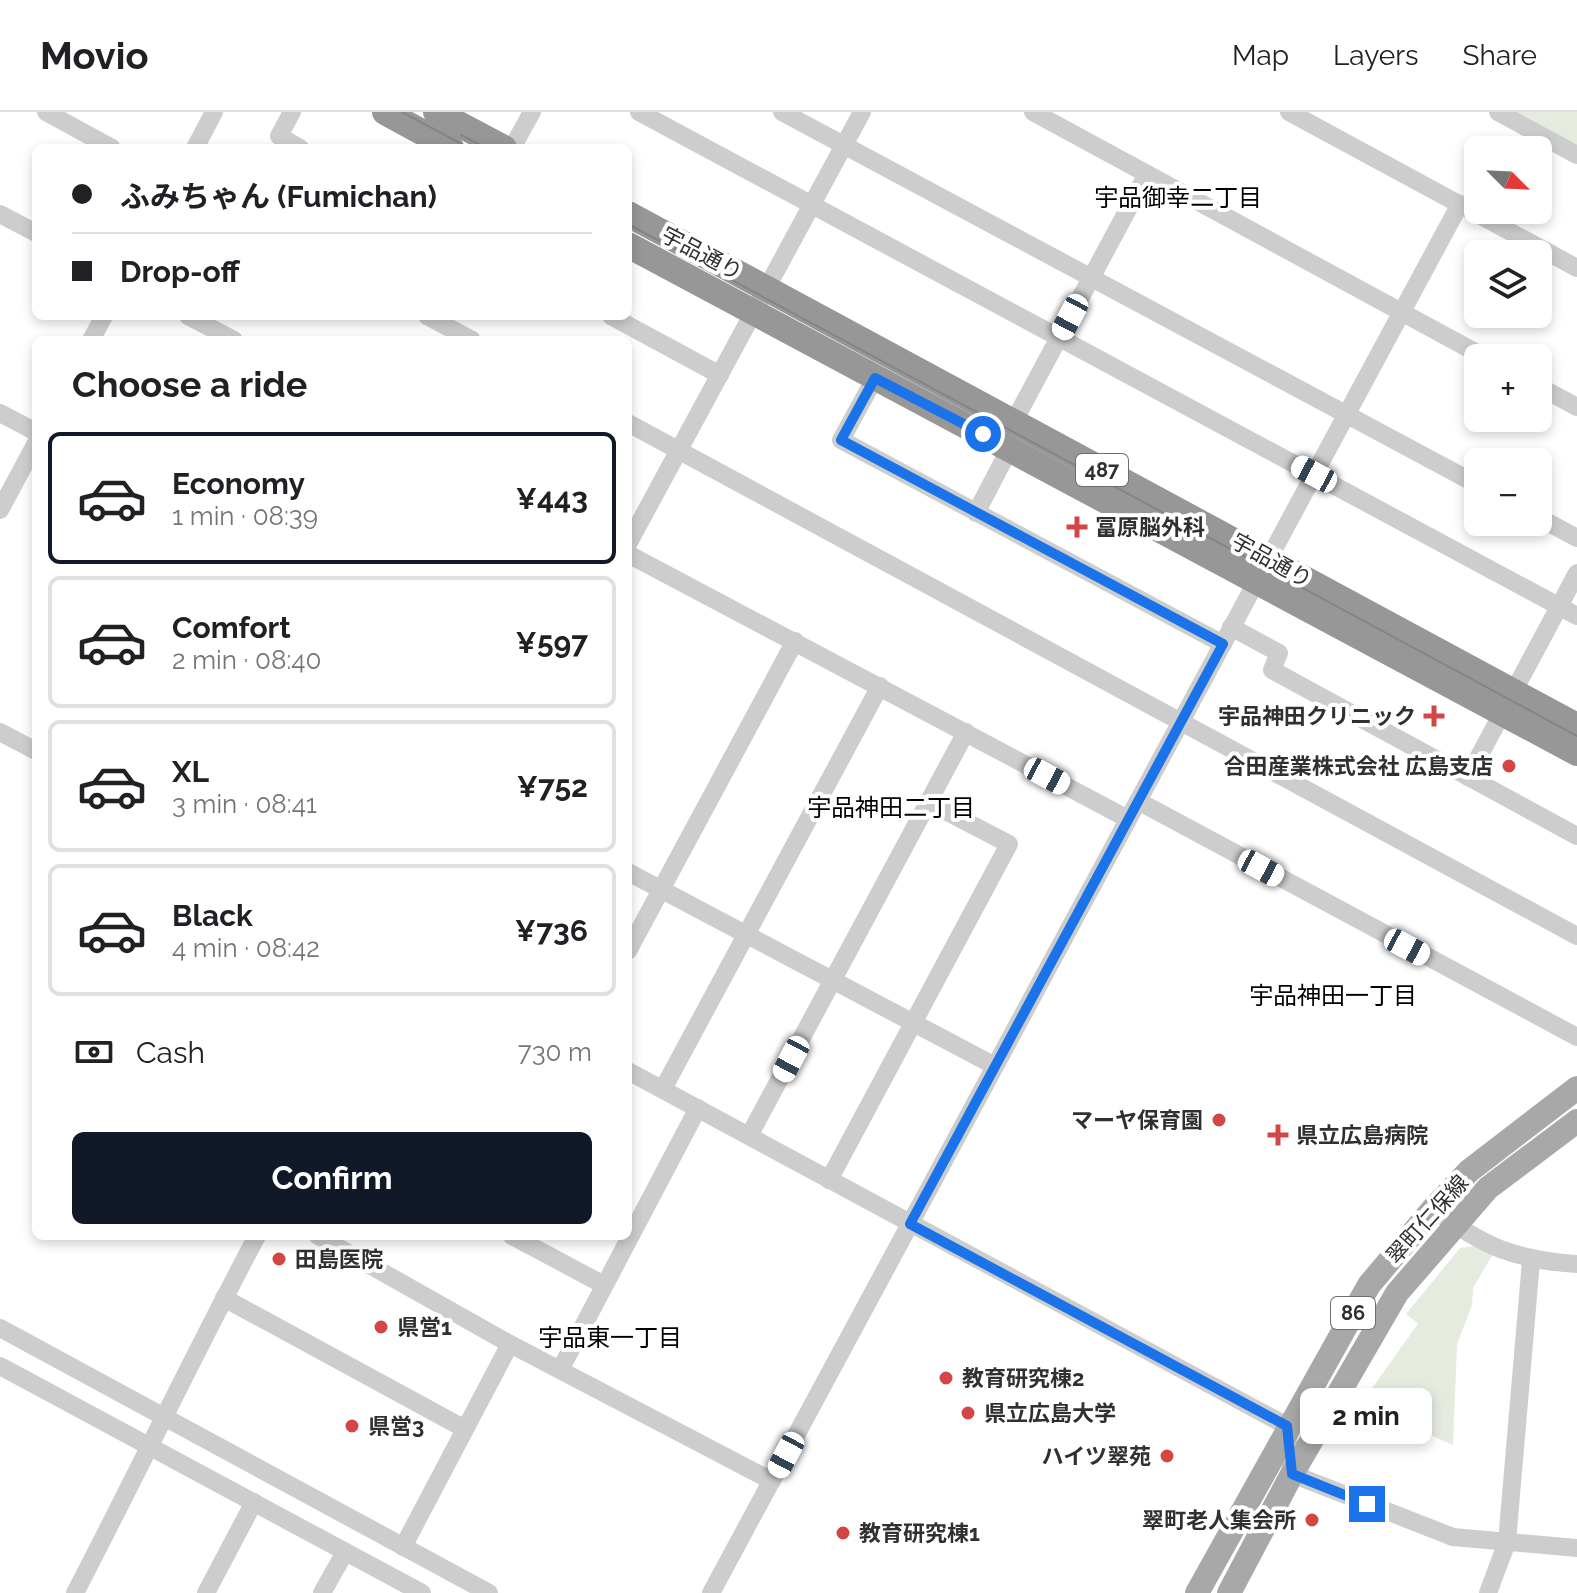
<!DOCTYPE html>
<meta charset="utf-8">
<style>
:root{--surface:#fff;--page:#f2f2f2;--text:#202124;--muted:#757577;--line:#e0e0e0;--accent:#111827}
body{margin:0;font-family:Raleway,"Noto Sans JP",sans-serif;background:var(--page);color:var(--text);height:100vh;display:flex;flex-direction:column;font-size:30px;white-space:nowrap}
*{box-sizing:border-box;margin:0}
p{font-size:26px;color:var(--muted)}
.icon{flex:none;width:44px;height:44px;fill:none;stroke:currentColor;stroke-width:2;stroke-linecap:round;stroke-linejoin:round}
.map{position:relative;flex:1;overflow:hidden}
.sheet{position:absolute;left:32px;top:224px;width:600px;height:904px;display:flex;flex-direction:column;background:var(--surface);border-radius:12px;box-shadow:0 4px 12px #0003}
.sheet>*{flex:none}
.guide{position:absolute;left:32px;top:32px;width:600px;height:176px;border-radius:12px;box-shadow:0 4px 12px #0003;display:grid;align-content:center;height:176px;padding:0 40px;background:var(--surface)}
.needle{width:52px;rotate:114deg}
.controls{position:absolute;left:1464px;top:24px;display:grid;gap:16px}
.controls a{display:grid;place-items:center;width:88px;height:88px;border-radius:12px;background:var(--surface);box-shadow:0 4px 12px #0003;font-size:40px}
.end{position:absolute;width:36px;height:36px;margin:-18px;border:10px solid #1a73e8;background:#fff;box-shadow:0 0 0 4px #fff}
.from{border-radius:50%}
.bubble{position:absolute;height:56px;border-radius:12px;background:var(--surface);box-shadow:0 4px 12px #0003;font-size:26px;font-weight:700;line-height:56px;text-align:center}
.car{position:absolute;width:24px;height:48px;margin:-24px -12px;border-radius:10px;box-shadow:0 0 6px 2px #0007;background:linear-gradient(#fff 24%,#345 0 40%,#fff 0 76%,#345 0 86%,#fff 0)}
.guide b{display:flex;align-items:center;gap:28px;height:76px;font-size:30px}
.guide b+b{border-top:2px solid var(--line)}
.guide i{width:20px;height:20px;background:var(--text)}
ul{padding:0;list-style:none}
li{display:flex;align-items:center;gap:24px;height:132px;margin:0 16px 12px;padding:0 24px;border:4px solid var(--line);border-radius:12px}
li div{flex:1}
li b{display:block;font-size:30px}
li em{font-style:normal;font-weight:700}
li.active{border-color:var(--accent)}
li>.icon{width:72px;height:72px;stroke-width:1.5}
h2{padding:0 40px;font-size:36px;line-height:96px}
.pay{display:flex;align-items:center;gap:20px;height:88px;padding:0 40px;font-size:30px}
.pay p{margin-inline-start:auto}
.cta{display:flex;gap:16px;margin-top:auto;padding:16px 40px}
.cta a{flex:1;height:92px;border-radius:12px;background:var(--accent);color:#fff;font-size:32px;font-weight:700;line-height:92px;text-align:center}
header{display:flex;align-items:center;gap:48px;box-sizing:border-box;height:112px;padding:0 40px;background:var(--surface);border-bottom:2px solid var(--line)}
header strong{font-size:38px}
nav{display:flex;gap:44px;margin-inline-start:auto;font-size:28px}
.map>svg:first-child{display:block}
</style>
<header>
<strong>Movio</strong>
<nav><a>Map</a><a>Layers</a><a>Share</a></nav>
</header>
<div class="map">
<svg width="1577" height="1481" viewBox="0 0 1577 1481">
<rect width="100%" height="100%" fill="#fff"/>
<g fill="#e5ebdf">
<polygon points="1508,0 1577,0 1577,37"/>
<polygon points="1474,1134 1493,1142 1473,1176 1472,1193 1457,1232 1453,1333 1360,1293 1418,1212 1406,1202 1460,1136"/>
</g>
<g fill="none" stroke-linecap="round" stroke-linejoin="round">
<g stroke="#cdcdcd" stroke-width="18">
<polyline points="46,0 112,36"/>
<polyline points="292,0 279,24 300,36"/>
<polyline points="639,0 1577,504"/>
<polyline points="782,0 1478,373"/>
<polyline points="1033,0 1486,246"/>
<polyline points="1289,0 1577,156"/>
<polyline points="1498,0 1577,43"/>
<polyline points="195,36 214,0"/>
<polyline points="512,36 532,0"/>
<polyline points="0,102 36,121"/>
<polyline points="188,204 234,228"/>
<polyline points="427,204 472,228"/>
<polyline points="611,204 720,263"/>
<polyline points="91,228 104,204"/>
<polyline points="875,266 841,328 1223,532"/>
<polyline points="1538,274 1577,295"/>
<polyline points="0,301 36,320"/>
<polyline points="628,311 1577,824"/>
<polyline points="1013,311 1147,62"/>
<polyline points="0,398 36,331"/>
<polyline points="976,401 1010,336"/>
<polyline points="1538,405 1577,426"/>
<polyline points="628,432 862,0"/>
<polyline points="628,442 1128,707"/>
<polyline points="1231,515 1279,541 1272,558 1577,724"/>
<polyline points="0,620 36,639"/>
<polyline points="1468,665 1577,461"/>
<polyline points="1138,689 1577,925"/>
<polyline points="628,760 995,954"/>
<polyline points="628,839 795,529"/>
<polyline points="628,959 1287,1314 1292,1362 1453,1425 1577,1436"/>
<polyline points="663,977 880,574"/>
<polyline points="749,1024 966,620"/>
<polyline points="829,1068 1009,732 928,690"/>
<path d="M1433,1097C1483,1134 1514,1148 1577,1152"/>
<polyline points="318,1124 510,1232 772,1369"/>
<polyline points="512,1124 604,1173"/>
<polyline points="224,1186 465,1317"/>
<polyline points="0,1216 489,1481"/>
<polyline points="0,1254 422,1481"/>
<polyline points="560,1258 698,996"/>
<polyline points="403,1435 510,1232"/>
<path d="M75,1481C137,1362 194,1242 257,1124"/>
<polyline points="206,1481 254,1390"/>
<polyline points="322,1481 345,1440"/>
<polyline points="711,1481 1460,92"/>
<polyline points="1488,1481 1507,1430 1531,1149"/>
</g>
<g stroke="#a8a8a8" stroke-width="24">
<polyline points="1197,1481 1369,1173 1433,1097 1469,1059 1577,976"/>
<polyline points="1229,1481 1292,1362 1397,1181 1488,1076 1577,1009"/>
</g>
<g stroke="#979797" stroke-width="26">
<polyline points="385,0 451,36"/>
<polyline points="436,0 504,36"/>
<polyline points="628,102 1577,614"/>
<polyline points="628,133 1577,641"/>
</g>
<g stroke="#858585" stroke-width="2">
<polyline points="402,0 469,36"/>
<polyline points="461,23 486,36"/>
<polyline points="628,112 1577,624"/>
</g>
</g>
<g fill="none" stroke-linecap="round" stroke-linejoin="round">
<polyline stroke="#1a73e8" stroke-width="10" points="983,322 875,266 841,328 1223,532 910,1112 1287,1314 1292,1362 1367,1392"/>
</g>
<g fill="#d24647" stroke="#fff" stroke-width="3">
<path d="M1073 403h8v8h8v8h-8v8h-8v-8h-8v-8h8z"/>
<path d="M1430 592h8v8h8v8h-8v8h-8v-8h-8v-8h8z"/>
<circle cx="1509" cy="654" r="8"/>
<circle cx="1219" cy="1008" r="8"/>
<path d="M1274 1011h8v8h8v8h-8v8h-8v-8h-8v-8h8z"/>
<circle cx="279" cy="1147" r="8"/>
<circle cx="381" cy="1215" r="8"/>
<circle cx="946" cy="1266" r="8"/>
<circle cx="968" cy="1301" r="8"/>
<circle cx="352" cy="1314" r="8"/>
<circle cx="1167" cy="1344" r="8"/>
<circle cx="1312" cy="1408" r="8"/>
<circle cx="843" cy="1421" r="8"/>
</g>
<g text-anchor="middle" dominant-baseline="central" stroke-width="8" stroke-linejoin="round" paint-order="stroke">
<g fill="#fff" stroke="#6e6e6e" stroke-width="2">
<rect x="1076" y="342" width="52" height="32" rx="6"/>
<rect x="1331" y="1185" width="44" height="32" rx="6"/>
</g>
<g font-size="20" font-weight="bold" fill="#303030">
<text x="1102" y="358">487</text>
<text x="1353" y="1201">86</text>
</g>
<g font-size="22" fill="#303030" stroke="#fff">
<text transform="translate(702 141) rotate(28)">宇品通り</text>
<text transform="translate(1272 448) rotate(29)">宇品通り</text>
<text transform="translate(1427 1107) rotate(-48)">翠町仁保線</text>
</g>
<g font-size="22" font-weight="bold" fill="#303030" stroke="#fff" text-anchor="start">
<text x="1095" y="415">冨原脳外科</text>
<text x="1416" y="604" text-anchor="end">宇品神田クリニック</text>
<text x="1493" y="654" text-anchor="end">合田産業株式会社 広島支店</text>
<text x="1203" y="1008" text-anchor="end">マーヤ保育園</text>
<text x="1296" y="1023">県立広島病院</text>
<text x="295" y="1147">田島医院</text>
<text x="397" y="1215">県営1</text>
<text x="962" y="1266">教育研究棟2</text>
<text x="984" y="1301">県立広島大学</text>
<text x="368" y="1314">県営3</text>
<text x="1151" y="1344" text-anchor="end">ハイツ翠苑</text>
<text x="1296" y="1408" text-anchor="end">翠町老人集会所</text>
<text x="859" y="1421">教育研究棟1</text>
</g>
<g font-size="24" fill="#000" stroke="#fff">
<text x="1178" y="85">宇品御幸二丁目</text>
<text x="891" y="695">宇品神田二丁目</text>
<text x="1333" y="883">宇品神田一丁目</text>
<text x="610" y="1225">宇品東一丁目</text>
</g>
</g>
</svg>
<div class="controls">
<a><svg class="needle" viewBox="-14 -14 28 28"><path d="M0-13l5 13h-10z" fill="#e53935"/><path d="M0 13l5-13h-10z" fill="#757577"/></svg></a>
<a><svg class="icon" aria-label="layers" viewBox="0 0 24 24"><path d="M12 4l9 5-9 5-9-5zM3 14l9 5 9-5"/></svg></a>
<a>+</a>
<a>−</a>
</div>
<i class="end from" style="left:983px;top:322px"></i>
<i class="end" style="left:1367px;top:1392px"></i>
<div class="bubble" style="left:1300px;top:1276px;width:132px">2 min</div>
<i class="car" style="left:1070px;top:205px;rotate:208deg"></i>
<i class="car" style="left:1314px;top:362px;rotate:298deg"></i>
<i class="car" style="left:1047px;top:664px;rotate:118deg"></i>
<i class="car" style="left:1261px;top:756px;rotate:118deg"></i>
<i class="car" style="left:1407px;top:835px;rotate:118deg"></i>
<i class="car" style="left:791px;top:947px;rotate:208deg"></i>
<i class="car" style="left:786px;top:1343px;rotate:208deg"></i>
<div class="guide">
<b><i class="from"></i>ふみちゃん (Fumichan)</b>
<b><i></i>Drop-off</b>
</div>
<section class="sheet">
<h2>Choose a ride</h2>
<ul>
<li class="active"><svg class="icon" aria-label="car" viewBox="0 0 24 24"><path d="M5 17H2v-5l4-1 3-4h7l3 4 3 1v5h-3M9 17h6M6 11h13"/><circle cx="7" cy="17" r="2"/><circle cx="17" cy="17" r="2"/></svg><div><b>Economy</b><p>1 min · 08:39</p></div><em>¥443</em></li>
<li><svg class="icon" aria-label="car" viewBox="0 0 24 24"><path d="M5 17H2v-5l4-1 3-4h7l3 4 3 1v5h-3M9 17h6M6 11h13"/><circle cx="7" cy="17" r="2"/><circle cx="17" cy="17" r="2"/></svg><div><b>Comfort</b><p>2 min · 08:40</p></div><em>¥597</em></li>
<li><svg class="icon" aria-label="car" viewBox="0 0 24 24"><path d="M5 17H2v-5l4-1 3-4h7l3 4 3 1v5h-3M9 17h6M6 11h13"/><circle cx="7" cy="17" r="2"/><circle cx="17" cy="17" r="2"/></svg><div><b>XL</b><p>3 min · 08:41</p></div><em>¥752</em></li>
<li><svg class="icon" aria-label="car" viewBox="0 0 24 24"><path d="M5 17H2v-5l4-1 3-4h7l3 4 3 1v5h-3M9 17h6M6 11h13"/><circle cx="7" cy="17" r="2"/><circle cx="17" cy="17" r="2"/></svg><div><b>Black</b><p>4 min · 08:42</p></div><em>¥736</em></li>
</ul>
<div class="pay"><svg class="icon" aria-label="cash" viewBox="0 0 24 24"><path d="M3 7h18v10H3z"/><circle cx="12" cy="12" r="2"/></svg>Cash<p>730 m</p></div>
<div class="cta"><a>Confirm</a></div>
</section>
</div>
